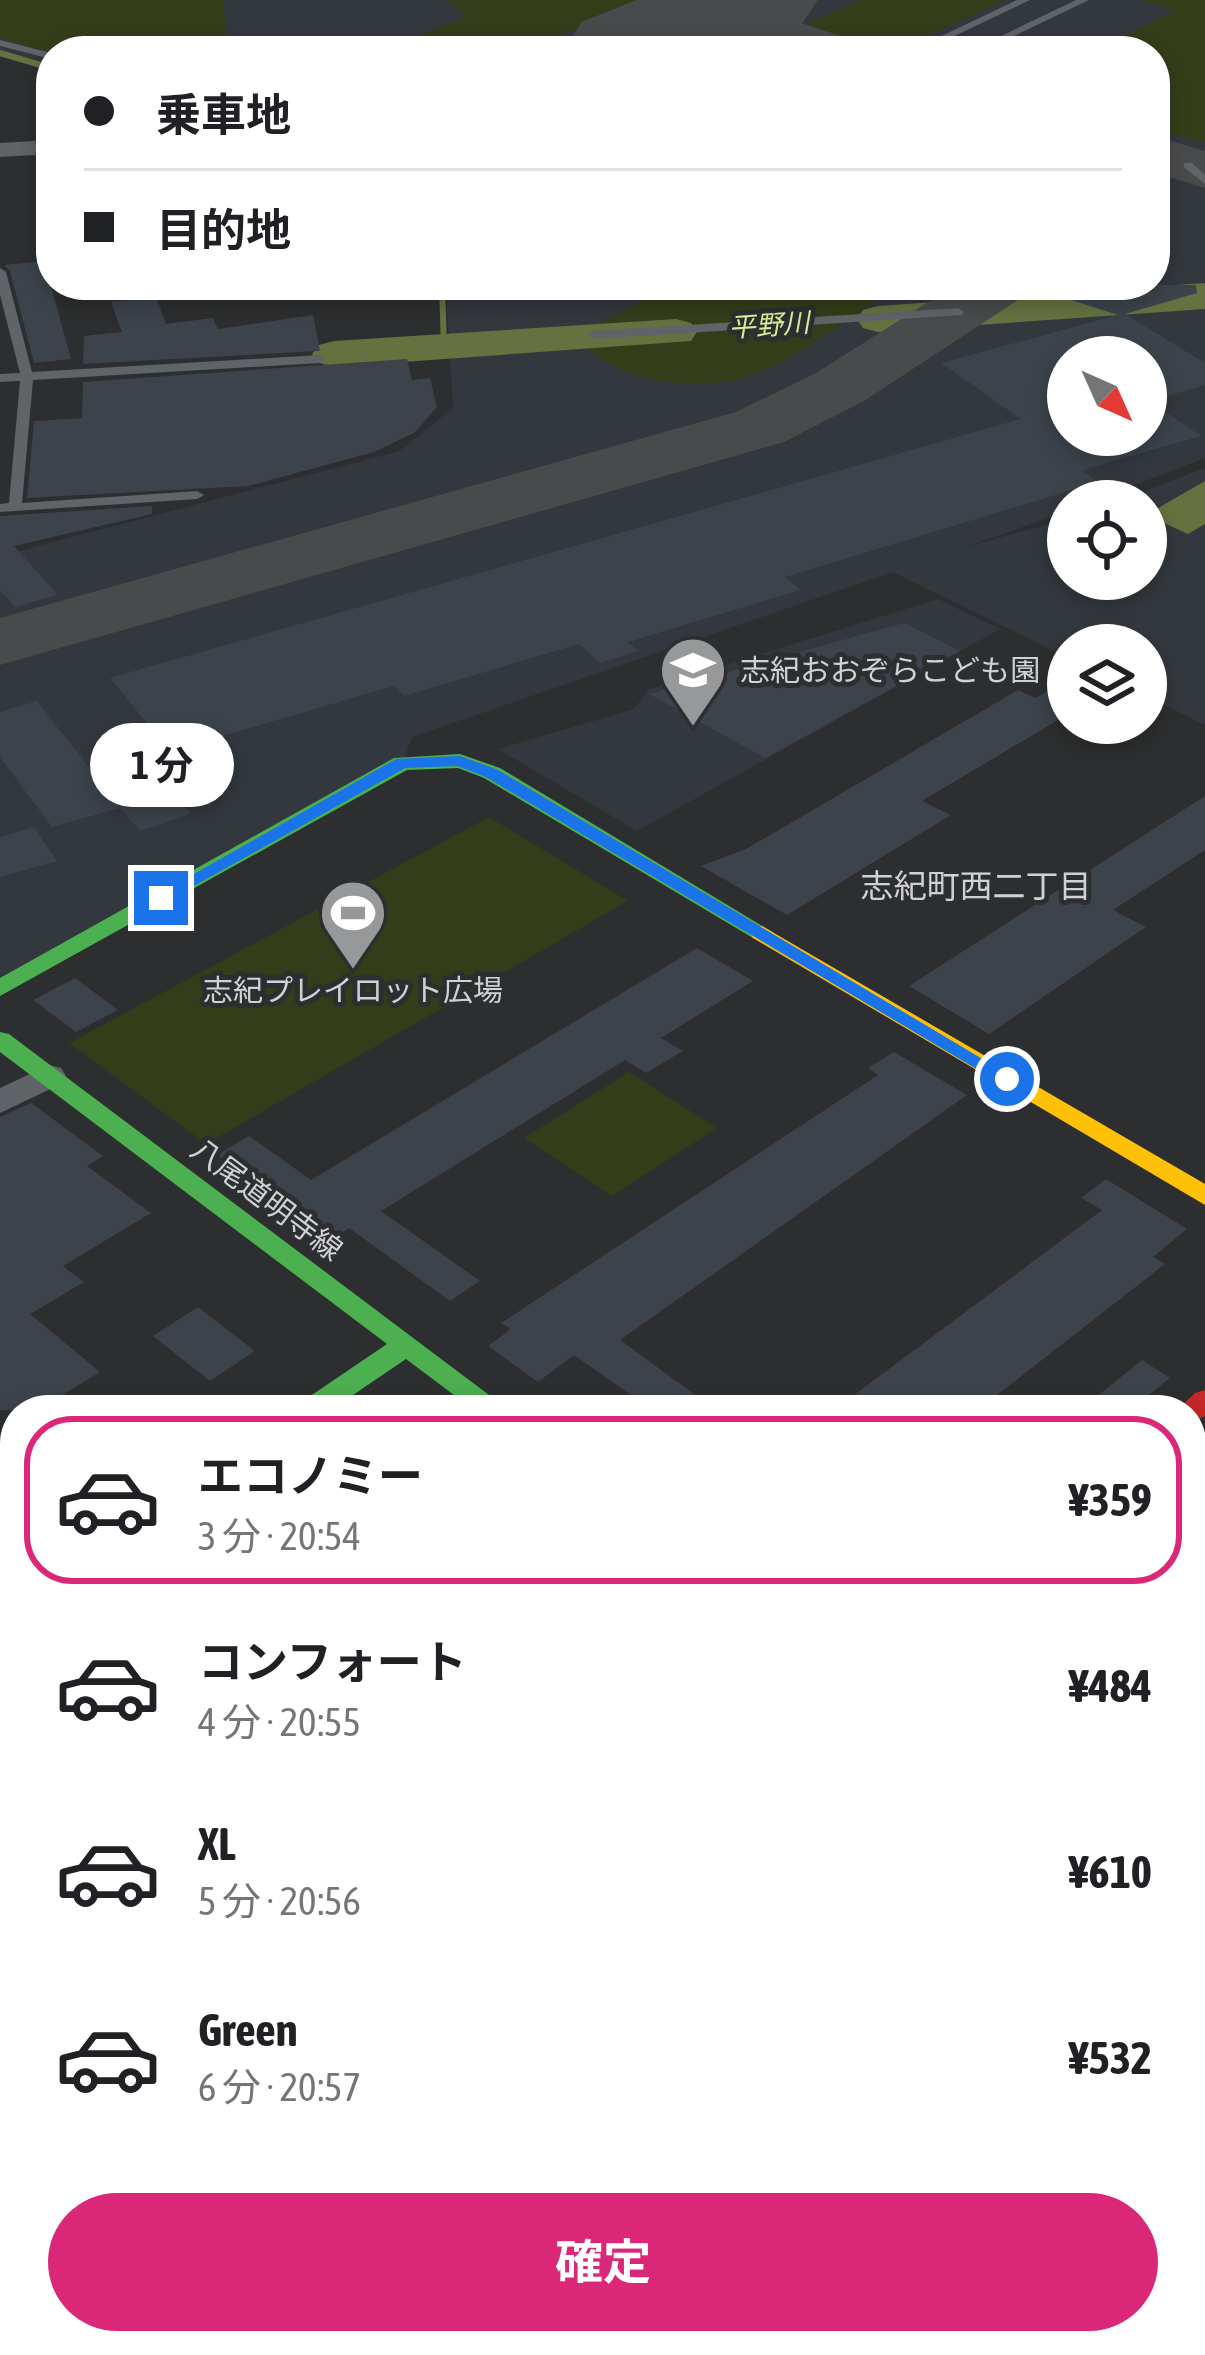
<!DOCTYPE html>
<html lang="ja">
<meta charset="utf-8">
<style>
:root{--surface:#fff;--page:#f2f2f2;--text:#202124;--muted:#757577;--line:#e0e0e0;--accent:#db2777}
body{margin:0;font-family:"Asap Condensed","Noto Sans JP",sans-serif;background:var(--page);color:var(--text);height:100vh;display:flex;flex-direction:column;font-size:45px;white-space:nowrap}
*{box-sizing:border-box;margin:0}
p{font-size:39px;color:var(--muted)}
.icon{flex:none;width:66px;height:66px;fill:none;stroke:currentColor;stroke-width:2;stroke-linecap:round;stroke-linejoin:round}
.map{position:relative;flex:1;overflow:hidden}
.sheet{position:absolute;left:0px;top:1395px;width:1206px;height:960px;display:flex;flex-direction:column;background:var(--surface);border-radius:48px 48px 0 0;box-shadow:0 6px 18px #0003}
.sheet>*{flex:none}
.hud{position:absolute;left:36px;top:36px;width:1134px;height:264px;border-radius:48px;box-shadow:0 6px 18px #0003;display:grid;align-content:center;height:264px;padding:0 48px;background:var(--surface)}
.needle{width:78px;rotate:135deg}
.buttons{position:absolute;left:1047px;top:336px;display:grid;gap:24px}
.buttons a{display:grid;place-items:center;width:120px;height:120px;border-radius:50%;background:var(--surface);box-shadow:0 6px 18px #0003;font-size:60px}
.end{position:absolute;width:54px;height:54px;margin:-27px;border:15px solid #1a73e8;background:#fff;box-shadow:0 0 0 6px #fff}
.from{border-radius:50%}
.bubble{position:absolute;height:84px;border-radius:42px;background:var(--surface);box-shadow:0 6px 18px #0003;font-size:39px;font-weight:700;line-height:84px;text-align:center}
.hud b{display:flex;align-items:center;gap:42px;height:114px;font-size:45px}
.hud b+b{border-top:3px solid var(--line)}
.hud i{width:30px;height:30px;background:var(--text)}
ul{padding:21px 0 0;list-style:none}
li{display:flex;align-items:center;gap:36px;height:168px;margin:0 24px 18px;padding:0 24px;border:6px solid transparent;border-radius:48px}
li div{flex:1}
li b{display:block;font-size:45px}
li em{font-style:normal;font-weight:700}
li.current{border-color:var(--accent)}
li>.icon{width:108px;height:108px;stroke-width:1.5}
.primary-button{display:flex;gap:24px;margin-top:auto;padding:24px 48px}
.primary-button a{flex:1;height:138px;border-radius:72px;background:var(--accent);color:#fff;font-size:48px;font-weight:700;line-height:138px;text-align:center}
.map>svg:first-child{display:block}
</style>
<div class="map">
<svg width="1205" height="2355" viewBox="0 0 1205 2355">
<rect width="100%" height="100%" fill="#2d2e2f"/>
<g fill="#33383e" fill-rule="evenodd">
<path d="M0,0H1205V458L1093,501H1068V511L963,548L1068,519V579H1146V501H1118L1205,468V725L1146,696V645H1068V658L893,572L412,737L402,763L0,988V556L400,451L453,408L446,285H1155V51H51V64L0,50ZM1068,357H1146V435H1068Z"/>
<polygon points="938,599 1000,629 637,831 498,749 634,709 649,689"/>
</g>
<g fill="#343d19">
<polygon points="0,0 223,0 227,35 274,51 51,52 0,38"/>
<polygon points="447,0 646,0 522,51 379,51 468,16"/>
<polygon points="861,0 1005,0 895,51 810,29 810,22"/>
<polygon points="1141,0 1205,0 1205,142 1155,131 1155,51 1092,51 1175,11"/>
<path d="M673,285H900C856,312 797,361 749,376C697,392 623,384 583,345L586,330Z"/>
<polygon points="489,817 628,901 206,1144 69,1043"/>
<polygon points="629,1072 717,1128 612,1196 524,1138"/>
<polygon points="1191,1668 1205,1677 1205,1889 1191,1879"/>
</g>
<polygon fill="#657240" points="1205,481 1205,524 1188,534 1146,515"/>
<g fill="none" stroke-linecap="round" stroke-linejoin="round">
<g stroke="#657240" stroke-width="6">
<polyline points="0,53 51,68"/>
<polyline points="442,285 444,348"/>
</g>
<g fill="#657240" fill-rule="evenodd">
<polygon points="1205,283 1205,309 878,332 863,328 857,319 863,310 878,306"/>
<polygon points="676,319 691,323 697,332 691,341 334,367 319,363 312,354 319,345 334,341"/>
</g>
<g fill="#484a4c" fill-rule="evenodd">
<path d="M729,0H783V17L850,39L858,51C813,51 755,61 726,19Z"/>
<polygon points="1155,136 1205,151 1205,188 1155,173"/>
<polygon points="955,285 1031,285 1021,298 864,401 784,442 0,665 0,618 736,412 816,373"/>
</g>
<polygon fill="#484a4c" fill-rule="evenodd" points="636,0 818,0 799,28 746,51 562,51 582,22"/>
</g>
<g fill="#3c434b" fill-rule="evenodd">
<polygon points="44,261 71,359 34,363 10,271 4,265"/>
<path d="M1044,285H1196L1197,293L1125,314L1205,363V385L1149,401L1201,436L1082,470L1098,482L785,577L801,590L628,642L638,651L600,663L579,644L404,696L394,686L170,751L110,678L1021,419L941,363L1118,315L1043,291ZM1114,349L1126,357H1146V435H1068V357Z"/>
<polygon points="156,297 166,324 213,318 218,329 313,315 320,351 83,364 84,336 122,332 111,302"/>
<polygon points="407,359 412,380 430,378 437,407 414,433 374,452 248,486 27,498 34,421 82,418 83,382"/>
<polygon points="152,506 152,514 14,546 58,595 15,607 0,590 0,516"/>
<polygon points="904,623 960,651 765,758 649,694"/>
<polygon points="1068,680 1068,714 922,801 951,815 787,915 701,866 746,849 1018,690 1035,698"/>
<polygon points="37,701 117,803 167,787 191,814 140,831 120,808 52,827 0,757 0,712"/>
<polygon points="1205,796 1205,850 1113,910 1146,927 989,1034 909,986"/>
<polygon points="34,827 57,861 0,877 0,837"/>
<polygon points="697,948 753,981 661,1038 683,1051 646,1073 625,1060 381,1211 480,1281 450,1301 349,1228 330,1240 217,1155 249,1136 311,1180"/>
<polygon points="75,978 118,1010 76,1032 33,1000"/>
<polygon points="894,1052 967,1095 620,1340 716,1410 610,1410 631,1395 574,1355 538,1382 488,1346 511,1329 501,1323 878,1075 868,1068"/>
<polygon points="31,1103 103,1156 87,1166 151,1213 63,1266 84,1282 30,1314 100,1372 38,1410 0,1410 0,1117"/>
<polygon points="1106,1179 1187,1229 1153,1257 1165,1264 978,1410 834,1410 1102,1210 1081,1198"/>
<polygon points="198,1307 255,1351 210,1381 153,1336"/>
<polygon points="1142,1360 1170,1378 1130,1410 1080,1410"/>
</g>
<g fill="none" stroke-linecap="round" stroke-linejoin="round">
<g fill="#5f6469" fill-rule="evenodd">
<polygon points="1017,0 1030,0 923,51 910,51"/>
<polygon points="1076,0 1089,0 983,51 970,51"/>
<polygon points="0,40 51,53 51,59 0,46"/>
<polygon points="1184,163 1192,163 1205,175 1205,184 1184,167"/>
<polygon points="0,268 6,272 32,372 320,355 326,359 320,363 33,380 22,503 197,491 204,495 197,499 0,512 0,504 9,503 20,381 0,382 0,374 20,373 0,295"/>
<polygon points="958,308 964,312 962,315 593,339 587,335 593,331"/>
<polygon points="1191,1630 1205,1637 1205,1656 1191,1649"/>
</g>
<g fill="#5f6469" fill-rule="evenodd">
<polygon points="51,140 51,154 0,157 0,143"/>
<polygon points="49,1065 61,1068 66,1076 61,1084 0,1113 0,1088"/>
<polygon points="0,1585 15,1590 15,1631 0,1626"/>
<polygon points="0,2012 15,2018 15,2070 0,2064"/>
<polygon points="0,2153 15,2158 15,2215 0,2209"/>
<polygon points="740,2340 802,2340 808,2355 747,2355"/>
</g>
<g fill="#4caf50" fill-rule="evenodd">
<polygon points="460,754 500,768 774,933 762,940 753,938 484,778 458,768 407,770 0,996 0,978 394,758"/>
<polygon points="0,1032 9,1034 509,1410 474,1410 406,1359 331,1410 295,1410 300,1403 387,1344 0,1052"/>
<polygon points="109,2340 157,2340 150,2355 101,2355"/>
</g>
<polygon fill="#ffc107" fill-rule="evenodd" points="762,926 1205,1184 1205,1205 753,938 750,933"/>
<polygon fill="#c62828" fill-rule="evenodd" points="1205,1390 1205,1416 1191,1423 1191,1410 1177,1410 1195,1393"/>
</g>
<polygon fill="#1a73e8" points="460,756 498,770 1016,1079 1000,1083 486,777 458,766 405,768 167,901 152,898 396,759"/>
<defs>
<g id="school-pin" transform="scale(3.45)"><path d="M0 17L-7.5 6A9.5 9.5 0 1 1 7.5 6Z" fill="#979899" stroke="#2c2e30"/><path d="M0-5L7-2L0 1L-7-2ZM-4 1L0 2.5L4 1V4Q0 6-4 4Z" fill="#fff"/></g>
<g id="stadium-pin" transform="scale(3.45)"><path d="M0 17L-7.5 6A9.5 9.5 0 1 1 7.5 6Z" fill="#979899" stroke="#2c2e30"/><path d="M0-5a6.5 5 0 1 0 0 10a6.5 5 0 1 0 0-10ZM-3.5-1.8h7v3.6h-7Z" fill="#fff"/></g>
</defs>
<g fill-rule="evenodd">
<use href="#school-pin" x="693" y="670"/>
<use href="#stadium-pin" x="353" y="913"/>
</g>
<g text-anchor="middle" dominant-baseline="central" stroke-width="10" stroke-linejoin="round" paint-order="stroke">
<g font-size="27" font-style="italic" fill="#d6ed99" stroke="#2c2e30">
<text transform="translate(769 325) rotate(-4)">平野川</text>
</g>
<g font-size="30" fill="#d0d1d2" stroke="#2c2e30" text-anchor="start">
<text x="740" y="670">志紀おおぞらこども園</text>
<text x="353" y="990" text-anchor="middle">志紀プレイロット広場</text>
</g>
<g font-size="30" fill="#d0d1d2" stroke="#2c2e30">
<text transform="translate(267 1199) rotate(37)">八尾道明寺線</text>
</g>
<g font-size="33" fill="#d0d1d2" stroke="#2c2e30">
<text x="976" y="886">志紀町西二丁目</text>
</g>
</g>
</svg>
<div class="buttons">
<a><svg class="needle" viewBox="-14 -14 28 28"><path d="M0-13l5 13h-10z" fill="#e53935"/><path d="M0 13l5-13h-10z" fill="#757577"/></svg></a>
<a><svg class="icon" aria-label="locate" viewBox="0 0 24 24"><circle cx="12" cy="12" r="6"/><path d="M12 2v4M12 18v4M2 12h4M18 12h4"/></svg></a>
<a><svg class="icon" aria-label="layers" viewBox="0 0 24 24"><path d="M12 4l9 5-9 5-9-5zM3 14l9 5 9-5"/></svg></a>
</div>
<i class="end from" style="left:1007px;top:1079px"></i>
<i class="end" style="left:161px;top:898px"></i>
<div class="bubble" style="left:90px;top:723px;width:144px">1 分</div>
<div class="hud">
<b><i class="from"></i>乗車地</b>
<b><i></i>目的地</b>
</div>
<section class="sheet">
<ul>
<li class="current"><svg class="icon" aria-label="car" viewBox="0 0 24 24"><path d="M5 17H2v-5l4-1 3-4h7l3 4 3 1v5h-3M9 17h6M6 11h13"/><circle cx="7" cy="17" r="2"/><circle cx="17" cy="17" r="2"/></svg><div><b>エコノミー</b><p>3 分 · 20:54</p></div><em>¥359</em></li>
<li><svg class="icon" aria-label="car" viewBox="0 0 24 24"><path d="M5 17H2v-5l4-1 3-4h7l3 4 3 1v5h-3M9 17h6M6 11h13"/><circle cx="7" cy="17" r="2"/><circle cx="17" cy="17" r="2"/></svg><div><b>コンフォート</b><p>4 分 · 20:55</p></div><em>¥484</em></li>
<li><svg class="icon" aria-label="car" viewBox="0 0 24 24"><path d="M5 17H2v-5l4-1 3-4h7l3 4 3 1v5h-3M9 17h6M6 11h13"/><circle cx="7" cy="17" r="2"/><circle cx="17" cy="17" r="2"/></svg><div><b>XL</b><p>5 分 · 20:56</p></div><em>¥610</em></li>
<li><svg class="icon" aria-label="car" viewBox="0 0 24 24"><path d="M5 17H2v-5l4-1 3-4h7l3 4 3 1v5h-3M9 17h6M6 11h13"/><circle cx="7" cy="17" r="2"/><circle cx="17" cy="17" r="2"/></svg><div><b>Green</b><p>6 分 · 20:57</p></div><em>¥532</em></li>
</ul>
<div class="primary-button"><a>確定</a></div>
</section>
</div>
